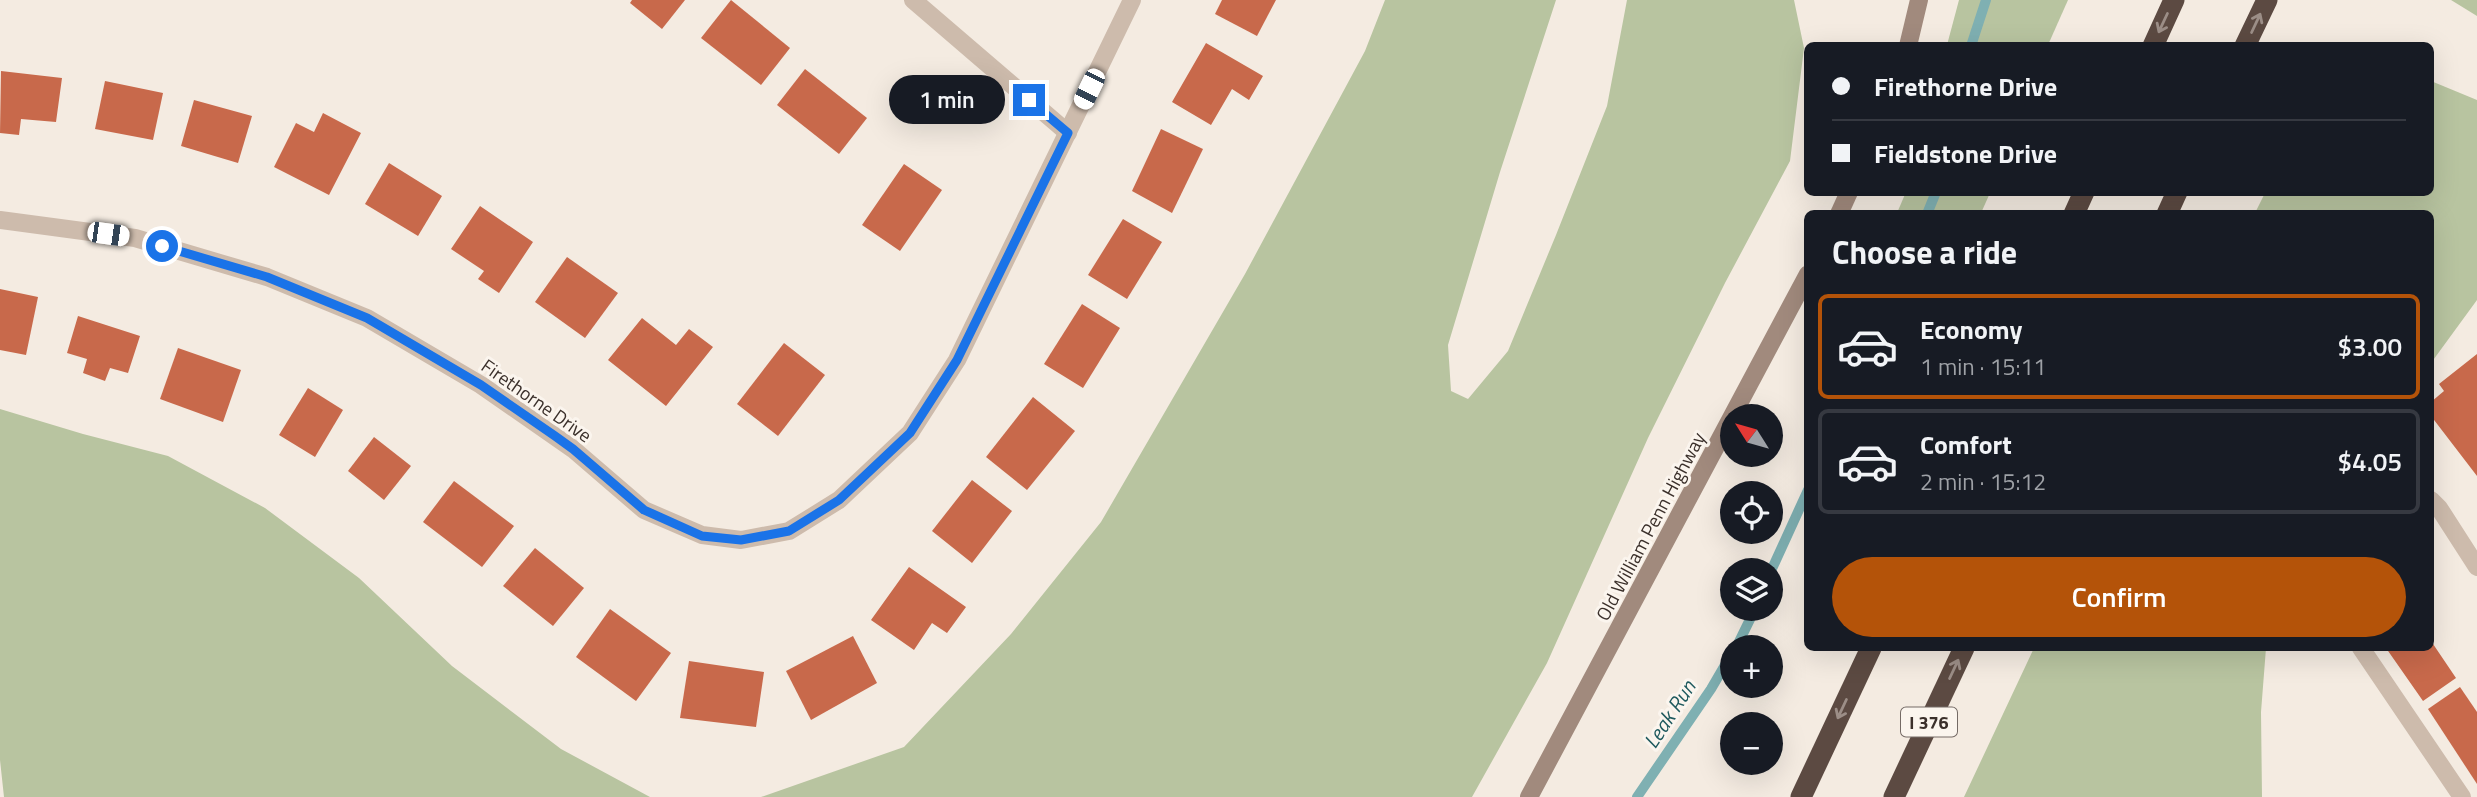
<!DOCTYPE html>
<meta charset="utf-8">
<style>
:root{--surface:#171b24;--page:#242831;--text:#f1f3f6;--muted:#9ea1a6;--line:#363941;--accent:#b45309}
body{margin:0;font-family:"Titillium Web",sans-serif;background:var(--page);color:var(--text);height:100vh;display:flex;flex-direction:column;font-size:26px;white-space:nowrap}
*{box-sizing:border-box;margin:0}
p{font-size:23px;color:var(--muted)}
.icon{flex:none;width:38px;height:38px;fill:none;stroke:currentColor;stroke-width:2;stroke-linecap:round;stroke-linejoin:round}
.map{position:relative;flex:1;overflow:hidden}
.details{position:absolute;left:1804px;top:210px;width:630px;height:441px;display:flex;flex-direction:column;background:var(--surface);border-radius:10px;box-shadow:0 7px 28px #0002}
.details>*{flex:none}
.top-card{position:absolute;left:1804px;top:42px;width:630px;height:154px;border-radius:10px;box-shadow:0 7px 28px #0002;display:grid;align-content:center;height:154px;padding:0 28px;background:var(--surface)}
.needle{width:46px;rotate:307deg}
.controls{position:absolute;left:1720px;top:404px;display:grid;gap:14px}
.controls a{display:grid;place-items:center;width:63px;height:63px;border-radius:50%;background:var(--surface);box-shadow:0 7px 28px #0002;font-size:35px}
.end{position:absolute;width:32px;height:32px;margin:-16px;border:9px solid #1a73e8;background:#fff;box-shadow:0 0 0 4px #fff}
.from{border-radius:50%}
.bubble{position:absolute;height:49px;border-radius:24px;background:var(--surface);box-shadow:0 7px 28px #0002;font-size:23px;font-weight:600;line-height:49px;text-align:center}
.car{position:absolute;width:21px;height:42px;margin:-21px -10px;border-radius:9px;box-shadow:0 0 5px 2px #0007;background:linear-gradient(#fff 24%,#345 0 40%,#fff 0 76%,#345 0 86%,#fff 0)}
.top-card b{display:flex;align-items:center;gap:24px;height:66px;font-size:26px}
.top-card b+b{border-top:2px solid var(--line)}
.top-card i{width:18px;height:18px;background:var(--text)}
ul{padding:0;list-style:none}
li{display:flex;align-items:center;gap:21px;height:105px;margin:0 14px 10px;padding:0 14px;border:4px solid var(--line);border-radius:10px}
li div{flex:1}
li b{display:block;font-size:26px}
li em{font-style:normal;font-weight:600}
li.selected{border-color:var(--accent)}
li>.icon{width:63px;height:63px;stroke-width:1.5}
h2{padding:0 28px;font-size:32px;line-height:84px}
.primary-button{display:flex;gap:14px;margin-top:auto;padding:14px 28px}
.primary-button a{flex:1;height:80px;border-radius:42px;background:var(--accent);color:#fff;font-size:28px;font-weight:600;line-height:80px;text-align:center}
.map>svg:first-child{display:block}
</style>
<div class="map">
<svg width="2477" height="797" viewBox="0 0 2477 797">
<rect width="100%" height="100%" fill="#f4ebe1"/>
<g fill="#b8c4a0">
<polygon points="1385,0 1556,0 1500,172 1448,345 1451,391 1468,399 1508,351 1556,235 1607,106 1627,0 1794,0 1804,48 1790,161 1725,283 1648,438 1547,663 1472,797 761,797 904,747 1011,634 1101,522 1245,274 1365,51"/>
<polygon points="1959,0 2068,0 2048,45 1947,45"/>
<polygon points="2451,0 2477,0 2477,16"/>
<polygon points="2431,81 2477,100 2477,300 2431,363 2431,214 2255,213 2265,193 2431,192"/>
<polygon points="1906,192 1990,192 1990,193 1981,213 1897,213"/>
<polygon points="0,409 83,434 168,456 265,508 359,578 452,666 561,749 650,797 4,797 0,760"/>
<polygon points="2034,648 2266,648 2261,712 2262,797 1964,797"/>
</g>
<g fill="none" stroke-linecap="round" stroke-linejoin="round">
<g stroke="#7fb0b2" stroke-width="10">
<polyline points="1971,46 1986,0"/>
<polyline points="1927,214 1936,192"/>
<polyline points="1771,571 1808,490"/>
<polyline points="1736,648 1755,609"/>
<polyline points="1637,797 1711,689 1732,653"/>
</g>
</g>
<g fill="#c8694b">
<polygon points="632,0 685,0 662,29 630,3"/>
<polygon points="731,0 790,48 761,85 701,38"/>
<polygon points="1222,0 1276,0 1257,36 1215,14"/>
<polygon points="1206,43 1263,76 1249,100 1232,89 1211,125 1172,102"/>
<polygon points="805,69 867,118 839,154 777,105"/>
<polygon points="1,71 62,78 56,122 21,119 19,135 0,133"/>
<polygon points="105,81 163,93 153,140 95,129"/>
<polygon points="194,100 252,116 238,163 181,146"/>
<polygon points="323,113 361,133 329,195 274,167 296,123 314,132"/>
<polygon points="1161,129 1203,149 1172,213 1132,191"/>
<polygon points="389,163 442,196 418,236 365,204"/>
<polygon points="904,164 942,190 900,251 862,225"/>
<polygon points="480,206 533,242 499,293 478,279 484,271 451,249"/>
<polygon points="1123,219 1162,242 1127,299 1088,275"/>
<polygon points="567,257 618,293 585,338 535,302"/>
<polygon points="0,289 38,297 26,355 0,350"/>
<polygon points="1082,304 1120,328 1083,388 1044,364"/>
<polygon points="78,316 140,336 128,373 110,368 105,381 83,373 87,359 67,353"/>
<polygon points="642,318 676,345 689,329 713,347 666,406 608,360"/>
<polygon points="784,343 825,375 778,436 737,404"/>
<polygon points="178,348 241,370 223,422 160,399"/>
<polygon points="2477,354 2477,476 2431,416 2431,402 2444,391 2439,384"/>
<polygon points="308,388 343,410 315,457 279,435"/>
<polygon points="1033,397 1075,431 1027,490 986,457"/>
<polygon points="374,437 411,466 384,500 348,471"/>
<polygon points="972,480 1012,511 972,563 932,531"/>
<polygon points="454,481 514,526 482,567 423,522"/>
<polygon points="535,548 584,588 553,626 503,586"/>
<polygon points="909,567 966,607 947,633 932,623 914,650 871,620"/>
<polygon points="610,609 671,653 636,701 576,657"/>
<polygon points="853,636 877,683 811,720 786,671"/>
<polygon points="2431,641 2456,678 2423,701 2386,648 2431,648"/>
<polygon points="689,661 764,672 756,727 680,718"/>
<polygon points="2460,687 2477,712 2477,784 2428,709"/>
</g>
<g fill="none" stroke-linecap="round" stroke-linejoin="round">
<g stroke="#cdbbac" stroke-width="18">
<polyline points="913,0 1068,133"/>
<polyline points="0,220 135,238 267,277 367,318 481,385 573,449 644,510 702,535 741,540 789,531 839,500 910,433 957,360 1132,0"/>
<polyline points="2431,500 2439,508 2477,567"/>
<polyline points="2361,648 2462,797"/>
</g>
<g stroke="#a18a7d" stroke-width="18">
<polyline points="1908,46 1919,0"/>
<polyline points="1839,214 1849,192"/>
<polyline points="1529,797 1808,274"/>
</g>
<g stroke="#5c4a42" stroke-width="21">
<polyline points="2153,46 2174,0"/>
<polyline points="2245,46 2267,0"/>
<polyline points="2074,214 2084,192"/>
<polyline points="2167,214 2177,192"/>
<polyline points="1801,797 1871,648"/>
<polyline points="1894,797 1964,648"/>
</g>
</g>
<defs><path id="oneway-shaft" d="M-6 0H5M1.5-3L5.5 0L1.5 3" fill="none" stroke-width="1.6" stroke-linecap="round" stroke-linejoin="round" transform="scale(1.75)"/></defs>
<g stroke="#9c8e87">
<use href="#oneway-shaft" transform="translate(2163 23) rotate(115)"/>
<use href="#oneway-shaft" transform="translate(2256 23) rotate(-65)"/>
<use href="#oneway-shaft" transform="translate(1954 669) rotate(-65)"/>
<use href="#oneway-shaft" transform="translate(1842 709) rotate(115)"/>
</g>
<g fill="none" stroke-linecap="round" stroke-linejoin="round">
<polyline stroke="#1a73e8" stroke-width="9" points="162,246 267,277 367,318 481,385 555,436 573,449 644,510 702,536 741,540 789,531 839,500 910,433 957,360 1068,133 1029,100"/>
</g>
<g text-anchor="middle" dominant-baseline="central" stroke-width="6" stroke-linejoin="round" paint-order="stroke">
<rect fill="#fbf5ee" stroke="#756b66" stroke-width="2" x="1901" y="707.5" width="56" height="29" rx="5"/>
<g font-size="18" font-weight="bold" fill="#3b302b">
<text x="1929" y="722">I 376</text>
</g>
<g font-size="19" fill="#3b302b" stroke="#fbf5ee">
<text transform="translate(537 400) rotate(35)">Firethorne Drive</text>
<text transform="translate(1650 526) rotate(-62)">Old William Penn Highway</text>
</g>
<g font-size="21" font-style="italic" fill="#1f5a5e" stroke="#fbf5ee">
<text transform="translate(1669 714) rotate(-57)">Leak Run</text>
</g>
</g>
</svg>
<div class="controls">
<a><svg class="needle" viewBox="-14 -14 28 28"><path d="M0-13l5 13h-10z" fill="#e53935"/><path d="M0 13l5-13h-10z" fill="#9ea1a6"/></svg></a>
<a><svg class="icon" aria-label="locate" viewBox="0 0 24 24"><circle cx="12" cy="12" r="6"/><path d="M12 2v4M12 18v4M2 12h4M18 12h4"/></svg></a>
<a><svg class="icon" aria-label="layers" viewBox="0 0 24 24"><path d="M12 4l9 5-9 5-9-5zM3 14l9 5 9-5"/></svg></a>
<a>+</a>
<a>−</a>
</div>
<i class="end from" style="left:162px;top:246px"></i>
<i class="end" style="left:1029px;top:100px"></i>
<div class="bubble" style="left:889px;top:75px;width:116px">1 min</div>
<i class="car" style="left:1089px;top:89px;rotate:206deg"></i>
<i class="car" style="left:108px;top:234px;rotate:98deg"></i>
<div class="top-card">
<b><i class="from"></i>Firethorne Drive</b>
<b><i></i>Fieldstone Drive</b>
</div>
<section class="details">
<h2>Choose a ride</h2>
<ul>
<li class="selected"><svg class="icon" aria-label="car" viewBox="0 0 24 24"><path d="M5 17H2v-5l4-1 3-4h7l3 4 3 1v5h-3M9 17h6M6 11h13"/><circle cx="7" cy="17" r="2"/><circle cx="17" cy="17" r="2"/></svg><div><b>Economy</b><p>1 min · 15:11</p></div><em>$3.00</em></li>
<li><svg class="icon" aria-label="car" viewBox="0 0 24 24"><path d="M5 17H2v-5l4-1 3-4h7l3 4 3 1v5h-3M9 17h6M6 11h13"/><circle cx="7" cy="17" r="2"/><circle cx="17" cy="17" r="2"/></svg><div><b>Comfort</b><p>2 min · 15:12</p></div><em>$4.05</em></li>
</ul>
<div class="primary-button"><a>Confirm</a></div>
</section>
</div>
